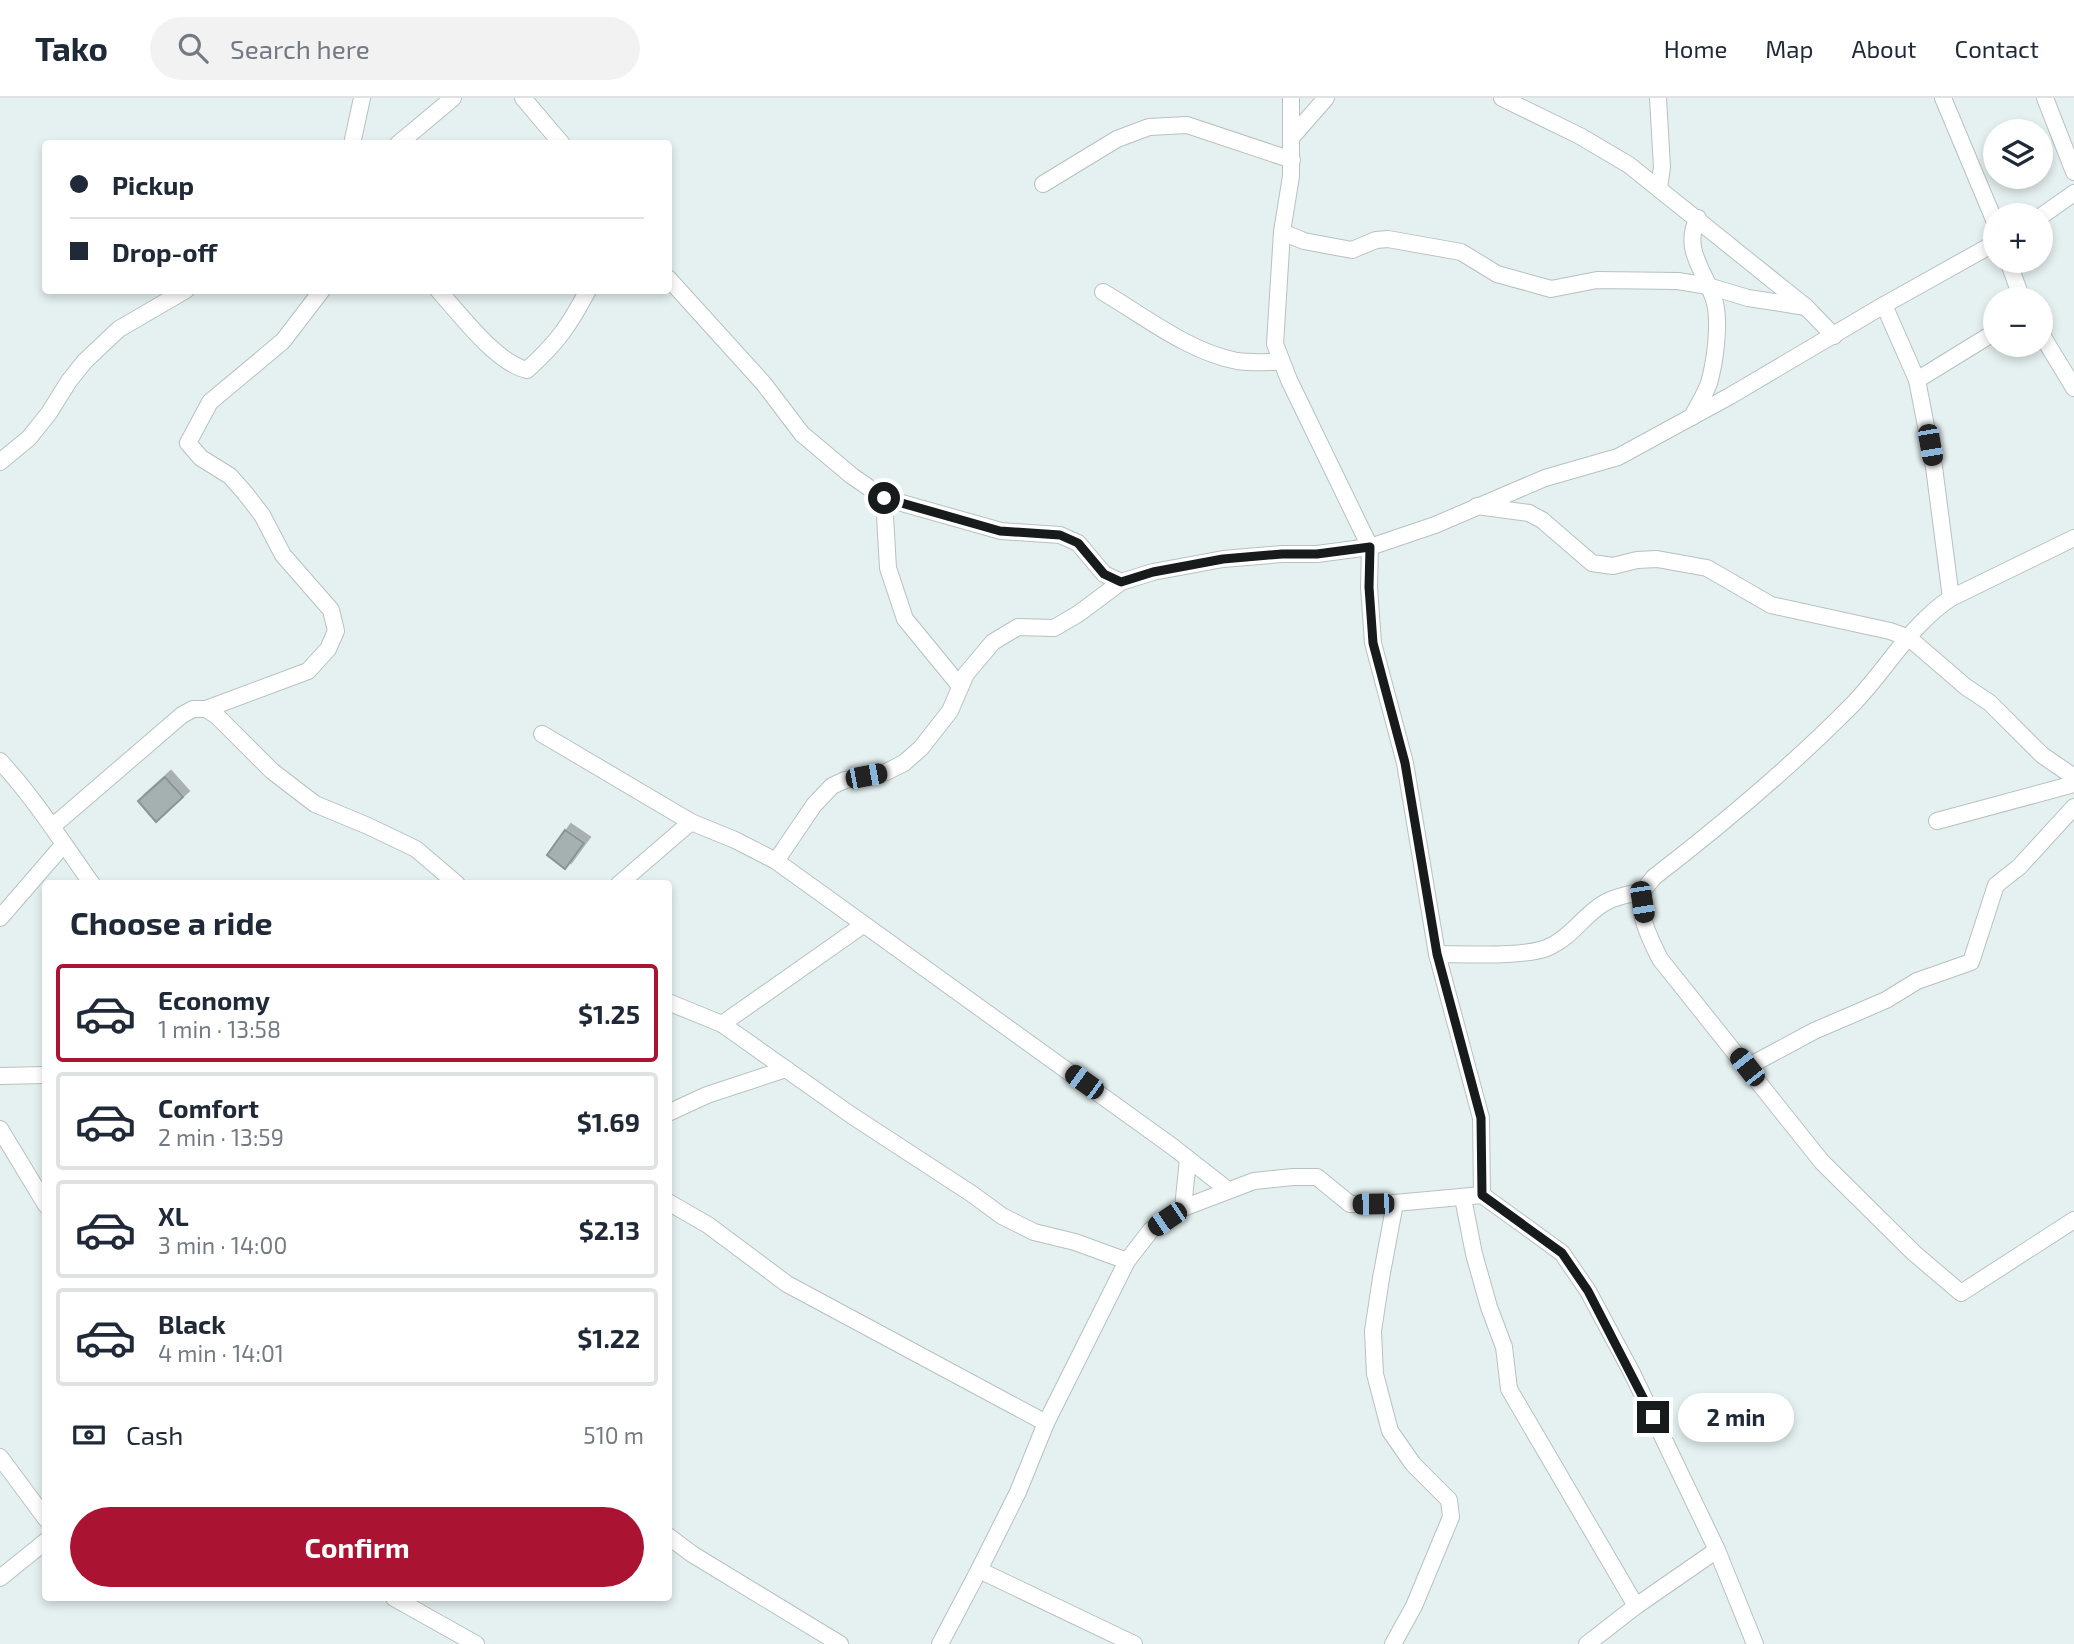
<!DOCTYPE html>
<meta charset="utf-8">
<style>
:root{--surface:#fff;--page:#f2f2f3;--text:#1f2937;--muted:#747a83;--line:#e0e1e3;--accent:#aa1432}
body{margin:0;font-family:"Exo 2",sans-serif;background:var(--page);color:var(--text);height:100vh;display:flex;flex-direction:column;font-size:26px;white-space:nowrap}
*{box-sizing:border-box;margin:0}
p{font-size:23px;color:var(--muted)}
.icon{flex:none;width:38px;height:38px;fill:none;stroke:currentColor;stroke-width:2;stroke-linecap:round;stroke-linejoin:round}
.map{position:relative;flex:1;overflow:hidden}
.drawer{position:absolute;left:42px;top:782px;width:630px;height:721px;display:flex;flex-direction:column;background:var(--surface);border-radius:7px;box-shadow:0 4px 10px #0003}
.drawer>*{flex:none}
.guide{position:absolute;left:42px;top:42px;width:630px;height:154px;border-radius:7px;box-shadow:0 4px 10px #0003;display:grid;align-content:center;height:154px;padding:0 28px;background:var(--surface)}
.tools{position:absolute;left:1983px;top:21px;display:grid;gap:14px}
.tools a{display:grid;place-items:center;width:70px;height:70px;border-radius:50%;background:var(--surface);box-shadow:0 4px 10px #0003;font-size:35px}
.end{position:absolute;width:32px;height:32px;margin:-16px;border:9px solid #181b1c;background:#fff;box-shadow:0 0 0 4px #fff}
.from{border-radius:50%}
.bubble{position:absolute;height:49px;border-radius:24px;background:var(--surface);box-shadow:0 4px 10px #0003;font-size:23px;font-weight:700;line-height:49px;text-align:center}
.car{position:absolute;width:21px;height:42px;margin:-21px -10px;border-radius:9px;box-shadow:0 0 5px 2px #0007;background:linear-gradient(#222 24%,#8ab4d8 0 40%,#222 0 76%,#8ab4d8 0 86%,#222 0)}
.guide b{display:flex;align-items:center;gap:24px;height:66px;font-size:26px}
.guide b+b{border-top:2px solid var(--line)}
.guide i{width:18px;height:18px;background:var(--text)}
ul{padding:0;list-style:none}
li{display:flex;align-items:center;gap:21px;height:98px;margin:0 14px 10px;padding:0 14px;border:4px solid var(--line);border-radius:7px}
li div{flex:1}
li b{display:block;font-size:26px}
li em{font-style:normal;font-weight:700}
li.active{border-color:var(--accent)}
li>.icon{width:63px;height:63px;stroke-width:1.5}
h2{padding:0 28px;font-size:32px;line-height:84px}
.pay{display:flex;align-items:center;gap:18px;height:77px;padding:0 28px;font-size:26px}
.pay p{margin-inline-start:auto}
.cta{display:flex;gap:14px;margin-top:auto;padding:14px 28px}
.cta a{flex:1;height:80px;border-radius:42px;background:var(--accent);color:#fff;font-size:28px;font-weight:700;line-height:80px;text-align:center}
header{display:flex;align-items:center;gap:42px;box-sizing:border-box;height:98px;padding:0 35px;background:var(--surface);border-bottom:2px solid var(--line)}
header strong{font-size:33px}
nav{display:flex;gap:38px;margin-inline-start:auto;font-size:24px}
.search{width:490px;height:63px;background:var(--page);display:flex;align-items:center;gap:18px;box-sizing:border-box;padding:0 24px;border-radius:38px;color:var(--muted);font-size:26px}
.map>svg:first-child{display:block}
</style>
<header>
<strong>Tako</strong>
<div class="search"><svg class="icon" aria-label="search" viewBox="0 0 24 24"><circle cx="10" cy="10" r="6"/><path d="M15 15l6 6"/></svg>Search here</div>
<nav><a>Home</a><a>Map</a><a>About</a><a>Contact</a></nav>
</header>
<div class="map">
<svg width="2074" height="1546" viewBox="0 0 2074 1546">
<defs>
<filter id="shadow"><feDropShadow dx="6" dy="-6" stdDeviation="0" flood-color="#0004"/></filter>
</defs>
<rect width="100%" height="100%" fill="#e5f0f0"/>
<g fill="#a5b0b0" stroke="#8a9494" stroke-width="2" filter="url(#shadow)">
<polygon points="165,679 183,699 156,724 138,703"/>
<polygon points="565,732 584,745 565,771 547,757"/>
</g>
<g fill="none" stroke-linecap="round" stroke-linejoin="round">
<g stroke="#b7c1c1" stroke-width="18">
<g id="street">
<polyline points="523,0 562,46"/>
<polyline points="1291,0 1291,78 1282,134 1275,246 1289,282 1370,449 1369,489 1373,545 1405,665 1437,856 1481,1020 1482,1097"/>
<polyline points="1502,0 1580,38 1629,67 1806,209 1834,238"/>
<polyline points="1658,0 1662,69 1659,90"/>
<polyline points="1943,0 1995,124"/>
<polyline points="2045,0 2074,74"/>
<polyline points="1291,40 1326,0"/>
<polyline points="352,46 362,0"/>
<polyline points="398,46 453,0"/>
<polyline points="1043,86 1117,41 1149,29 1187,27 1292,62"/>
<polyline points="2040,119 2074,95"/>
<polyline points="1282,134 1304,143 1352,152 1376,142 1388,141 1461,154 1497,176 1551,191 1597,182 1678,183 1708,188 1748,200 1806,209"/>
<polyline points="2008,163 2022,201"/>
<polyline points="668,180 764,286 802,336 852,378 884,400 1001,433 1060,437 1078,445 1104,476 1121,484"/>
<path d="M438,192C460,216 496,265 527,272C557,245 569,228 588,192"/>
<path d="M1103,194C1144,218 1189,254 1237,263C1251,265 1267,264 1280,264"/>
<polyline points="1884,207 1917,282 1934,369 1951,500"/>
<polyline points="2040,234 2074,290"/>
<polyline points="1917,282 1995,234"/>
<path d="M1692,319C1697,308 1705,297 1709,285C1715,264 1720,227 1715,205C1707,175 1681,152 1698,120"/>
<polyline points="0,364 29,340 49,315 69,283 85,263 119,231 186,192"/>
<polyline points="884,400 888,470 905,521 960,588"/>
<polyline points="1477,408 1529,415 1542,422 1592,465 1613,468 1637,462 1657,461 1707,470 1771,507 1890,533 1909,540 1966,589 1990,605 2042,657 2074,679"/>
<path d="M2074,440L1951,500C1911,526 1886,572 1853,606C1791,669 1724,725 1654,779C1651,783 1646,788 1644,792C1634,811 1652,845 1660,861L1822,1064L1914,1155L1961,1195L2074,1122"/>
<polyline points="206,611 308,573 328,551 336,533 331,512 283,457 262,417 245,395 230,378 201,360 188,345 210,304 283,243 322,192"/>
<polyline points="542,636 691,724 735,742 776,763 1173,1049 1228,1092"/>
<path d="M0,663C35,701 62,744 92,786"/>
<polyline points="1937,723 2074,686"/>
<polyline points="53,728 182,617 193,611 206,611 217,618 272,673 315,706 368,728 416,751 457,786"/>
<polyline points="776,763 814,707 832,688 845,682 886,674 904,665 921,650 950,613 966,576 993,544 1018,529 1054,530 1078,516 1121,484 1153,474 1223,461 1282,456 1317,456 1370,449 1435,427 1545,380 1618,359 1730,298 1884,207 1995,145"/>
<polyline points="619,786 691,724"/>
<polyline points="0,820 64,746"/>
<path d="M1437,856C1465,856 1529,860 1551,848C1573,838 1585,815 1606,804C1617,798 1631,796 1643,793"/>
<polyline points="668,904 722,926 851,1017 972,1096 1002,1118 1034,1134 1075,1144 1127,1163"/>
<polyline points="722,926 863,827"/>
<polyline points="1747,969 1814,933 1886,902 1917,883 1971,864 1996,787 2019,769 2074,709"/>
<polyline points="0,978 46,977"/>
<polyline points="668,1015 707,997 786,971"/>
<polyline points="0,1031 46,1107"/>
<polyline points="1463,1100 1474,1156 1489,1209 1504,1249 1509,1291 1636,1508"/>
<polyline points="668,1104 708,1127 787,1186 1046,1325"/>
<polyline points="1183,1110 1188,1061"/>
<polyline points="0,1359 46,1421"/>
<polyline points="668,1438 692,1456 840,1546"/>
<polyline points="979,1472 1134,1546"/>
<polyline points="0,1480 46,1443"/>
<polyline points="394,1500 476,1546"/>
<polyline points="940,1546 979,1472 1018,1394 1046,1325 1127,1163 1151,1132 1183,1110 1254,1083 1293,1079 1317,1079 1350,1106 1395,1105 1482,1097 1562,1155 1588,1193 1632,1275 1717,1452 1755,1546"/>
<polyline points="1393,1546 1414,1508 1451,1419 1449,1402 1413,1366 1390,1333 1375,1276 1373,1233 1381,1180 1395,1105"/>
<polyline points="1587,1546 1636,1508 1717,1452"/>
</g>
</g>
<use href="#street" stroke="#fff" stroke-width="16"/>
</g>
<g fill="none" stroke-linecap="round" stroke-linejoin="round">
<polyline stroke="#181b1c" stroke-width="9" points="884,400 1000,433 1060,437 1078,445 1104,476 1121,484 1153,474 1223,461 1282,456 1317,456 1370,449 1369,489 1373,545 1405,665 1437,856 1481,1020 1482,1097 1562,1155 1588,1193 1653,1319"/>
</g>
</svg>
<div class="tools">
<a><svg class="icon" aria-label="layers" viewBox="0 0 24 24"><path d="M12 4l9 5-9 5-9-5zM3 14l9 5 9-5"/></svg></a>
<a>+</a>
<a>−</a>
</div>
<i class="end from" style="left:884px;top:400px"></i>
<i class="end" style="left:1653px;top:1319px"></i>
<div class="bubble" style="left:1678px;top:1295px;width:116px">2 min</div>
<i class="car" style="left:1930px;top:347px;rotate:170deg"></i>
<i class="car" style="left:866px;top:678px;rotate:79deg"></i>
<i class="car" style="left:1642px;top:804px;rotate:171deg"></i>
<i class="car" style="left:1747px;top:969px;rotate:322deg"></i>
<i class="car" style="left:1084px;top:984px;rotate:306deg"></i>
<i class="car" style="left:1373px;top:1106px;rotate:269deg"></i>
<i class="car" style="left:1167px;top:1121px;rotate:236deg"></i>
<div class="guide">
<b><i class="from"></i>Pickup</b>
<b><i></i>Drop-off</b>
</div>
<section class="drawer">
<h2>Choose a ride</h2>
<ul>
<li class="active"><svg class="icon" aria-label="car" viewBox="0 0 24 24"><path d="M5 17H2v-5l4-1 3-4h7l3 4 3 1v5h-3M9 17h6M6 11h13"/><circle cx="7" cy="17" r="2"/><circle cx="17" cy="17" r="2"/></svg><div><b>Economy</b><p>1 min · 13:58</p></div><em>$1.25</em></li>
<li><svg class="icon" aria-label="car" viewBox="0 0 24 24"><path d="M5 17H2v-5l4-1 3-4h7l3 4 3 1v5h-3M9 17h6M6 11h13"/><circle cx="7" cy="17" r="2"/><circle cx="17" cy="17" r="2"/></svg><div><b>Comfort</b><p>2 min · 13:59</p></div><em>$1.69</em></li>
<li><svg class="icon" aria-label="car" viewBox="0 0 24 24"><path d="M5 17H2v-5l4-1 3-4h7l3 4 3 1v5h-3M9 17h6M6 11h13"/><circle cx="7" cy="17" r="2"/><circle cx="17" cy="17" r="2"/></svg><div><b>XL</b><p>3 min · 14:00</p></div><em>$2.13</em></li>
<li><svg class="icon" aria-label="car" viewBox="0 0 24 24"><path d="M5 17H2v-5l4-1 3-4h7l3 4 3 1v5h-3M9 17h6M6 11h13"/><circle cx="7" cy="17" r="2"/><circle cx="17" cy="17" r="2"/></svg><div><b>Black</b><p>4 min · 14:01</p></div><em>$1.22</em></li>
</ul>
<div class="pay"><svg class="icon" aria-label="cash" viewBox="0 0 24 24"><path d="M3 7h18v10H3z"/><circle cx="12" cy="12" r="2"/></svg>Cash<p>510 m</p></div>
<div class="cta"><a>Confirm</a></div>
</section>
</div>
